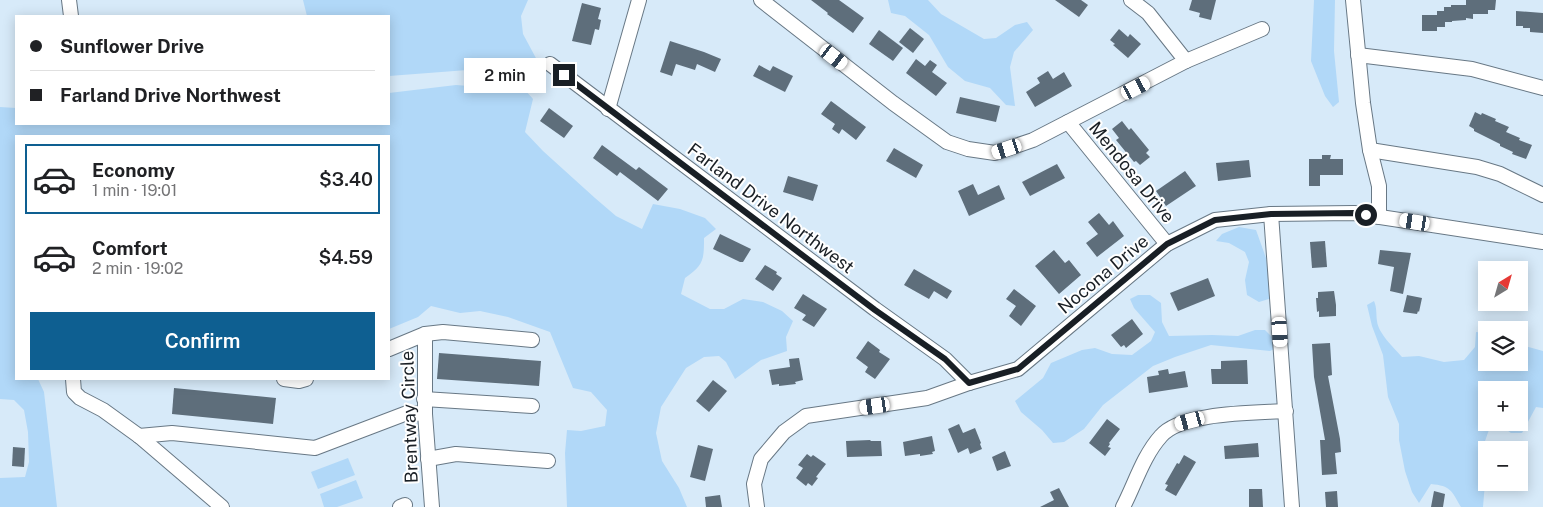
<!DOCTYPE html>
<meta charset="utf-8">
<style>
:root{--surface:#fff;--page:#f6f6f6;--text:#202124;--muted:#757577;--line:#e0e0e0;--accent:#0e5f91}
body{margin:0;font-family:"Public Sans",sans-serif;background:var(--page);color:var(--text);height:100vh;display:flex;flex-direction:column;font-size:19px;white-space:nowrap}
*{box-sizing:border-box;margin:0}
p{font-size:16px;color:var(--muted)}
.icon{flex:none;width:28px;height:28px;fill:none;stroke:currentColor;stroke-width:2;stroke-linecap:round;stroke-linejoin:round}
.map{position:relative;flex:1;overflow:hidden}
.details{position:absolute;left:15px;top:135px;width:375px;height:245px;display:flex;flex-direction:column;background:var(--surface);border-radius:0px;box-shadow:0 2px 12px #0003}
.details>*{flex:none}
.hud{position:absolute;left:15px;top:15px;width:375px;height:110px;border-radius:0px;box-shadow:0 2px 12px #0003;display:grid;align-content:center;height:110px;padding:0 15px;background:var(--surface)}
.needle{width:32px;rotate:37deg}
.fabs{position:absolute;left:1478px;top:261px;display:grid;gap:10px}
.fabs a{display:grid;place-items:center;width:50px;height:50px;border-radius:0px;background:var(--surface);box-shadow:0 2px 12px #0003;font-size:25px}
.end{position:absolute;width:22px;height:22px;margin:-11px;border:6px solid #191f25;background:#fff;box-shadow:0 0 0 2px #fff}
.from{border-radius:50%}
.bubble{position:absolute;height:35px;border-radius:0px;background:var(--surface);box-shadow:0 2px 12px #0003;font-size:16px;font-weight:600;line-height:35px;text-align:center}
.car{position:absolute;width:15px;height:30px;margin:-15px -8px;border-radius:6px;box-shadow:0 0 4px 1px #0007;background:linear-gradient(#fff 24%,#345 0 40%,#fff 0 76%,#345 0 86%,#fff 0)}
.hud b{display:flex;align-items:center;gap:18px;height:48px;font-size:19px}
.hud b+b{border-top:1px solid var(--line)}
.hud i{width:12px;height:12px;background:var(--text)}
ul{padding:9px 0 0;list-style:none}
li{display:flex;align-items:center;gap:15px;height:70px;margin:0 10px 8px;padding:0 5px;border:2px solid transparent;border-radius:0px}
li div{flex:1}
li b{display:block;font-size:19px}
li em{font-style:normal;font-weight:600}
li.on{border-color:var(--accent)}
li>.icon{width:45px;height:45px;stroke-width:1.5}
.action{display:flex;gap:10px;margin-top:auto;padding:10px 15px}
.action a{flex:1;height:58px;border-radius:0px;background:var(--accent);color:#fff;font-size:20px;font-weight:600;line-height:58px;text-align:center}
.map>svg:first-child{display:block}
</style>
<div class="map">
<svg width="1543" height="507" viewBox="0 0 1543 507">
<rect width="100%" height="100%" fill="#d7eaf9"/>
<g fill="#b1d8f8">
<polygon points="303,0 528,0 521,16 523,34 537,60 534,67 521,66 389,76 389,16 307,16"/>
<polygon points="888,0 928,0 941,14 984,39 996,38 1015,25 1027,22 1033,30 1014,52 1010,67 1015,106 1006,105 990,88 965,81 948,67 929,35 905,16 891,13"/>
<polygon points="1314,0 1335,0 1334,51 1339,102 1333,107 1325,96 1311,61"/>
<path d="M456,85L525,90L533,99L525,132L543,151L595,198L616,216L642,229L653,204L680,209L705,218L716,229L704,238C704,259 704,265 685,278L681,294L710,309H724L743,299L763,302L782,311L793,321L786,337L787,351L761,360L735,379L726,362L719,356L704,357L686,368L661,407L656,433L662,461L679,488L687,507H567L565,453L567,430L581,431L605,426L607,410L591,392L573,388L550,332L508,317L480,311L460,313L431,306L418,317L389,329V136H16V379H38L44,392L57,507H0V478L25,477L29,462L28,432L24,410L14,400L0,399V107L16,108V124H389V93Z"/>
<polygon points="1239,227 1256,230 1266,258 1272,298 1259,302 1247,295 1245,280 1249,262 1245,252 1229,243 1216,241 1222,234"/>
<polygon points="1138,295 1150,295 1161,303 1162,322 1169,336 1212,335 1238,336 1255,330 1265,330 1274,339 1274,349 1270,351 1211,345 1175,357 1153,366 1103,405 1084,429 1064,442 1053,443 1042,430 1021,412 1015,401 1043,378 1051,363 1082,350 1095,348 1112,354 1132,355 1151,341 1155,332 1134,308 1130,299"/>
<path d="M1374,301C1377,308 1376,314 1377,321C1378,333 1394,348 1402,357L1419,356L1444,362L1464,360L1475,347L1476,332L1486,333V362H1519V343L1525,346L1543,351V408L1536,407L1522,433H1511L1497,423L1519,422V390H1486V422L1494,423L1491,424L1484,444L1486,471L1483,507H1461C1451,490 1451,486 1431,484L1419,503L1412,492L1405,471L1399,440V424L1388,397L1383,355L1372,326L1367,305Z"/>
<polygon points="348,458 355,475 318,489 311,472"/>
<polygon points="356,480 363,498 337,507 324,507 320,494"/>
</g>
<g fill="#5e6e7b">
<polygon points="811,0 839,0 864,18 853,33 827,14 828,13"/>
<polygon points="1055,0 1081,0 1088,5 1079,17"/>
<polygon points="1192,0 1216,0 1211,20 1199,17 1200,13 1189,10"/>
<polygon points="1466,0 1496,0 1495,10 1488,10 1488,14 1473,14 1473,19 1466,18 1466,20 1452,21 1452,22 1445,22 1445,27 1437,27 1437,31 1422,31 1422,15 1437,15 1437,11 1444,11 1444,7 1451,7 1451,5 1466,5"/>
<polygon points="582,3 601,8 598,19 601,20 599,30 595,29 591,45 572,41"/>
<polygon points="1516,11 1543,13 1543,33 1530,32 1530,28 1523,28 1523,26 1516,26"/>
<polygon points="910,28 924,39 913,53 899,42"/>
<polygon points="1119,29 1128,37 1130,34 1141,44 1128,58 1113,45 1115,44 1110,40"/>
<polygon points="879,30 903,48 893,61 869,44"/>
<polygon points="670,41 704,52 721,59 715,72 697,64 695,70 676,64 672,76 660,72"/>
<polygon points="916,59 925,66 930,60 937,65 932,72 947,83 936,96 906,73"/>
<polygon points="759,65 770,71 773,66 793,76 785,92 753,76"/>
<polygon points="1048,71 1053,79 1064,72 1072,86 1035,107 1026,92 1040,83 1037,78"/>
<polygon points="960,97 1000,106 996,122 956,113"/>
<polygon points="831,101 866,127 856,140 842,129 839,134 832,129 835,124 821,114"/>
<polygon points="549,108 573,126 564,138 540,121"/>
<polygon points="1475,112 1481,115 1482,113 1496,119 1495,121 1509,127 1506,132 1520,138 1519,140 1532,145 1526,159 1512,154 1513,152 1500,146 1500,144 1474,131 1474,129 1469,126"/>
<polygon points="1122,121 1129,130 1131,128 1149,150 1146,153 1150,157 1140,165 1136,161 1134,162 1116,140 1119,138 1112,129"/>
<polygon points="602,145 636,170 639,167 668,189 658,201 620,172 617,176 593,158"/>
<polygon points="894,148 923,165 916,178 886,161"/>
<polygon points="1322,155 1331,155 1330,159 1343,159 1343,175 1320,175 1320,186 1309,186 1309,159 1322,159"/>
<polygon points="1249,160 1251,177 1218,181 1216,163"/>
<polygon points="1057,164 1065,178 1030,196 1022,182"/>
<polygon points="1185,171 1196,186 1166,206 1156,191"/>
<polygon points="788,176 818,185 813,201 783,192"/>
<polygon points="973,184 978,195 999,185 1005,199 969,216 958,191"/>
<polygon points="1099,213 1109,225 1113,221 1124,236 1097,257 1086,243 1098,234 1088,222"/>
<polygon points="720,234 751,249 743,262 740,262 713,249"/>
<polygon points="1325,241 1327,267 1312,268 1310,242"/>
<polygon points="1054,250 1065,263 1069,260 1081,275 1059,294 1035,266"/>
<polygon points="1380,250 1411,253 1403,294 1390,291 1394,267 1378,264"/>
<polygon points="765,265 777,272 776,274 782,278 773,291 755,279"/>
<polygon points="914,269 952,291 947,299 934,291 929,299 904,285"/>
<polygon points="1208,278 1215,296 1178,311 1170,293"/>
<polygon points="1014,289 1036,306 1021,326 1009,316 1016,306 1006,299"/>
<polygon points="1334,291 1336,305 1336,316 1319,317 1319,311 1317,312 1316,298 1318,298 1318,292"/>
<polygon points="803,294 827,309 814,327 802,320 806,315 794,308"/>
<polygon points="1407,295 1422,298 1419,312 1418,311 1417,314 1403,312"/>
<polygon points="1132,319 1143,334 1126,348 1124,345 1121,347 1111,335"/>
<polygon points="868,341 880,350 879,352 890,359 875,379 865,372 868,367 856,358"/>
<polygon points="1330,343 1332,375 1328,376 1340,439 1341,452 1335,453 1337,474 1322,475 1320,440 1325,440 1314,377 1312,344"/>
<polygon points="439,353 541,361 539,386 437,379"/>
<polygon points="799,358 803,380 795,382 796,384 779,386 779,384 772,385 769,370 790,367 789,359"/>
<polygon points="1247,360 1248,384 1212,384 1211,369 1221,369 1221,361"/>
<polygon points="1168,369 1169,374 1185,371 1188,387 1149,393 1147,377 1159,375 1158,371"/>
<polygon points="713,380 727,391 709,412 696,401"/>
<polygon points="174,388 276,398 273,424 172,414"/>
<polygon points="1107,419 1120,429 1109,443 1110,444 1108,447 1111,448 1105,456 1089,443"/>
<polygon points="959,424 963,433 975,428 981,443 980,444 982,449 970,454 968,448 958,453 948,429"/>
<polygon points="932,436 935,451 932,452 933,454 920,456 920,454 905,456 903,442"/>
<polygon points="870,440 871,441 881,441 882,456 847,457 846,441"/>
<polygon points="1258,443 1259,457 1225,459 1224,446"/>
<polygon points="698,445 713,449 705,481 690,477"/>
<polygon points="13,447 25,448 24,467 12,466"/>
<polygon points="1005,451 1011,466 997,471 992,457"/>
<polygon points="807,454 811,457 813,455 826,464 816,477 818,478 812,486 808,483 806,486 796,478 803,468 798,465"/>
<polygon points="1184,455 1196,462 1176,496 1165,490 1168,485 1165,484 1177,463 1179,464"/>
<polygon points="1059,488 1069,507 1040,507 1054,500 1050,492"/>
<polygon points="1249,489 1262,489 1263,507 1249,507"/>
<polygon points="1337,491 1338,507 1326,507 1325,492"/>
<polygon points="1434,491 1445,494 1443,507 1431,507"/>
<polygon points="720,495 722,507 706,507 705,497"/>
</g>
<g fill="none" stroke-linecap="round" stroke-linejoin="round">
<g stroke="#687885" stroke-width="16">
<g id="minor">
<polyline points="69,0 71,16"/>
<polyline points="761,0 893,103 947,142 968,149 995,153 1033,140 1186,61 1262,29"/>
<polyline points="1131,0 1148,13 1186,61"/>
<polyline points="1353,0 1363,103 1370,150 1379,186 1379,217"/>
<polyline points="1358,55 1472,69 1543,88"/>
<polyline points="550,64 875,309 945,359 969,383"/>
<polyline points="608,109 639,0"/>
<polyline points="1068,122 1167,244"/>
<polyline points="1370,150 1477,167 1500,174 1543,195"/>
<polyline points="1271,214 1292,507"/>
<polyline points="425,334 443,332 532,340"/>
<polyline points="389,349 425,334 425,414 432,507"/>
<polyline points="73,379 74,392 80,398 103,410 139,436 222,507"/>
<polyline points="284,379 299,381 306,379"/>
<polyline points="424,399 532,406"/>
<polyline points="139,436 172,433 315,448 407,413 425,414"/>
<polyline points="428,459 456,454 548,461"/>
<polyline points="400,507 405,505"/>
<polyline points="757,507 754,484 761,459 784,432 806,416 927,398 969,383 1018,369 1167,244 1215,220 1271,214 1354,213 1543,242"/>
<path d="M1123,507C1135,484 1143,456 1161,436C1181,412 1255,413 1286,411"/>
</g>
</g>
<use href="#minor" stroke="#fff" stroke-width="14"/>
</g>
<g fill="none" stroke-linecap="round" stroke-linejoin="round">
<polyline stroke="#191f25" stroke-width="6" points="564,75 875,310 945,359 969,383 1018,369 1167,244 1215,220 1271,214 1354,213 1366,215"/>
</g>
<g text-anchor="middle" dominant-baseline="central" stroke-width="4" stroke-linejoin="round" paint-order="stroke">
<g font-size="18" fill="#191f25" stroke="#fff">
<text transform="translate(1132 172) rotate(51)">Mendosa Drive</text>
<text transform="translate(771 208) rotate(37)">Farland Drive Northwest</text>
<text transform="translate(1103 274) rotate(-40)">Nocona Drive</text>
<text transform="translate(409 417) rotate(-92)">Brentway Circle</text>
</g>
</g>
</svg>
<div class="fabs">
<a><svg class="needle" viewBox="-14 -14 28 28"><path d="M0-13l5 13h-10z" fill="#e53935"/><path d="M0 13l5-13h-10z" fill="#757577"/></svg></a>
<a><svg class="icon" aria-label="layers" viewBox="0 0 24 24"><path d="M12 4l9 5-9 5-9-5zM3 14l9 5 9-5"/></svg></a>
<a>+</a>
<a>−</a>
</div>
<i class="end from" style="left:1366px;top:215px"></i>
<i class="end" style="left:564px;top:75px"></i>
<div class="bubble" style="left:464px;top:58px;width:82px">2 min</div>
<i class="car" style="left:834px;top:57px;rotate:128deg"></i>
<i class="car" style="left:1136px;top:88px;rotate:63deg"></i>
<i class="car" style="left:1007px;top:149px;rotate:252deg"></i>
<i class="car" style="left:1415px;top:222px;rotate:279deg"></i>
<i class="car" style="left:1280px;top:332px;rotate:176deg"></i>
<i class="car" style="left:875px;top:406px;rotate:262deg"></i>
<i class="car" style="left:1190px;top:421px;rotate:255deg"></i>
<div class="hud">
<b><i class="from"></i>Sunflower Drive</b>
<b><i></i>Farland Drive Northwest</b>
</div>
<section class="details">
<ul>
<li class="on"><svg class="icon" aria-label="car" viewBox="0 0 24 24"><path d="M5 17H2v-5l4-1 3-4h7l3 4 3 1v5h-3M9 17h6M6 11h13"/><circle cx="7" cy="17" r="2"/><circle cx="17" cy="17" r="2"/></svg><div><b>Economy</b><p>1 min · 19:01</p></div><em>$3.40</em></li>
<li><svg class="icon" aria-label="car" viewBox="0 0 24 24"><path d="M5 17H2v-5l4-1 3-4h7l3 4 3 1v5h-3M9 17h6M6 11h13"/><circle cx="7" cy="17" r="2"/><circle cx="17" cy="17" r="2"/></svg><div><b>Comfort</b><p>2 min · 19:02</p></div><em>$4.59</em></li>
</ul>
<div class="action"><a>Confirm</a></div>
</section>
</div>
